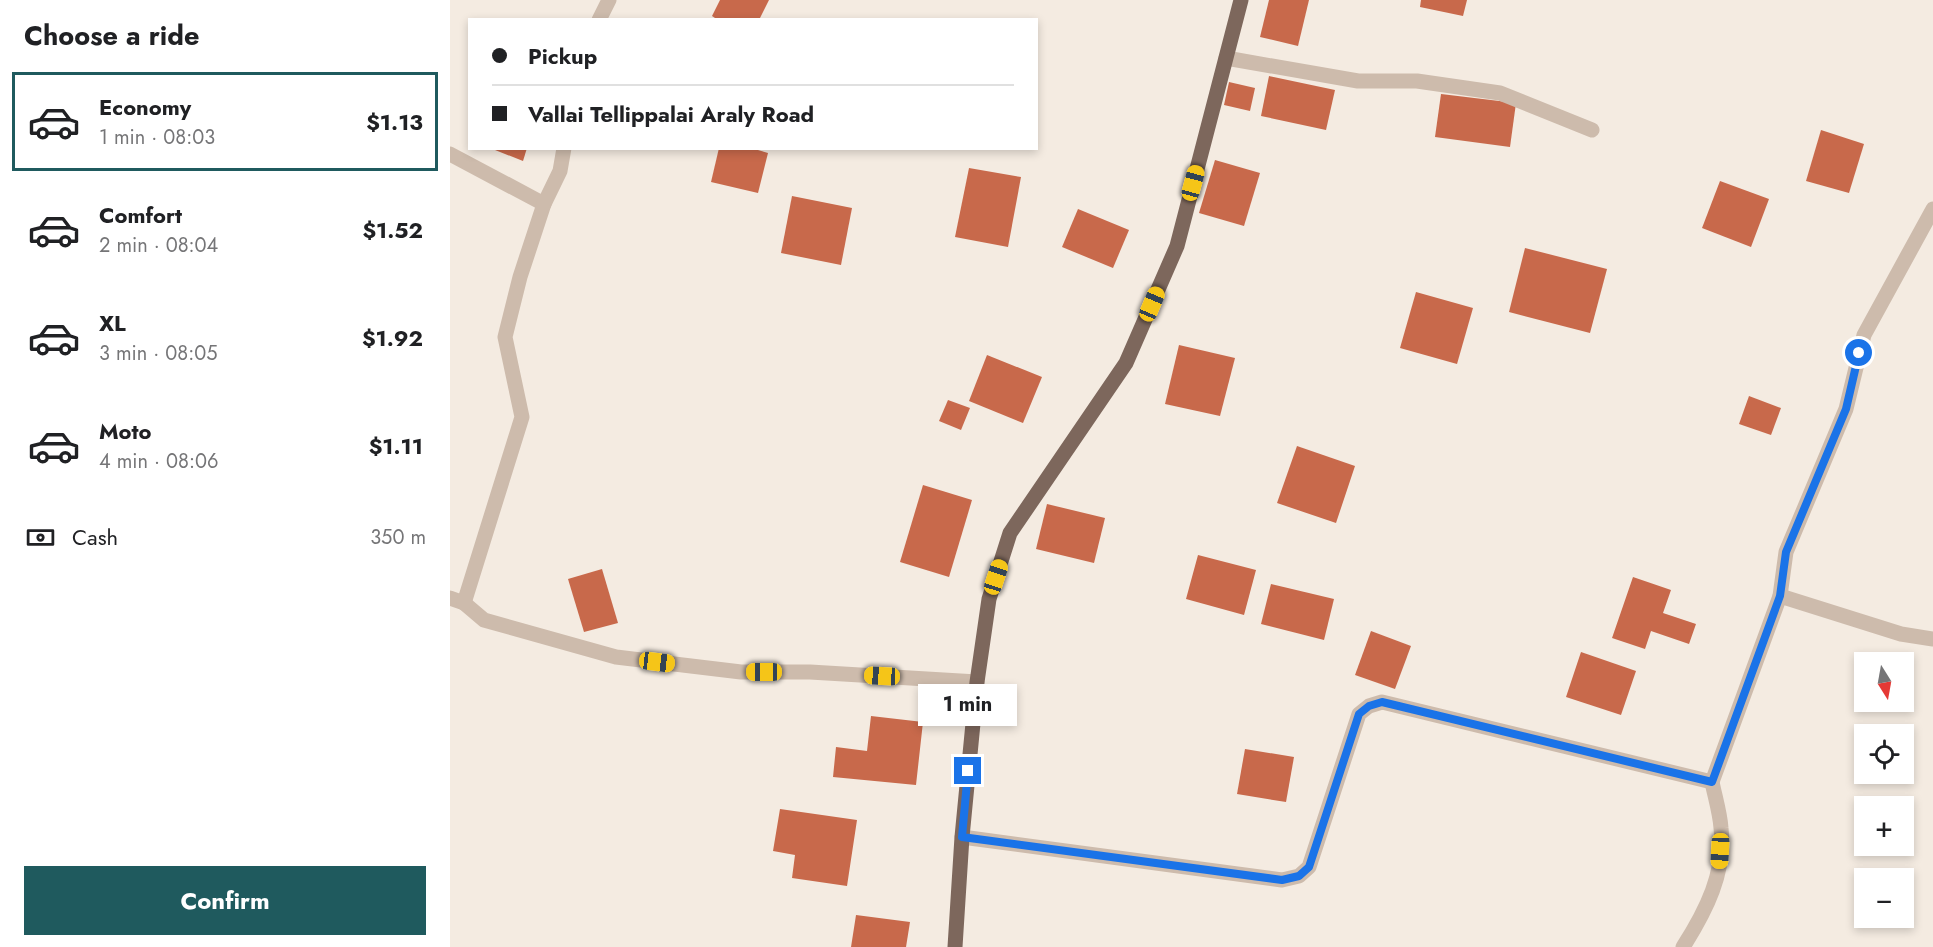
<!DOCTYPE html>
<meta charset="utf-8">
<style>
:root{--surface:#fff;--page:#f6f6f6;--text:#202124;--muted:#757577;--line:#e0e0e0;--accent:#1f5a5e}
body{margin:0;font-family:Jost,sans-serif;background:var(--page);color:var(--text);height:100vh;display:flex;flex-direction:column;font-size:22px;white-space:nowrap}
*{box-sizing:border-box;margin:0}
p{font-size:20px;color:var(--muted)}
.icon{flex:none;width:33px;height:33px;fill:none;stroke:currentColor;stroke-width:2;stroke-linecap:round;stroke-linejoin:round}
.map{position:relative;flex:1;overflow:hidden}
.panel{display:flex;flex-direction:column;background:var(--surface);width:450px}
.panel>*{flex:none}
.banner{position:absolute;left:18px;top:18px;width:570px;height:132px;border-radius:0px;box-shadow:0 3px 9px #0003;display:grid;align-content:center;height:132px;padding:0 24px;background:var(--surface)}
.needle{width:39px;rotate:169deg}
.buttons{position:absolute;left:1404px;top:652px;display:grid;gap:12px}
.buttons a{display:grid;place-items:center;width:60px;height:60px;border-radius:0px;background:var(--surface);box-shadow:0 3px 9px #0003;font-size:30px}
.end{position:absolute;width:27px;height:27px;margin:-14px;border:8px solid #1a73e8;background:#fff;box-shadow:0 0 0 3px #fff}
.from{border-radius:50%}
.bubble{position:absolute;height:42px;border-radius:0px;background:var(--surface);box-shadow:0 3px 9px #0003;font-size:20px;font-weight:700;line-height:42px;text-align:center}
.car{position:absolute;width:18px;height:36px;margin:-18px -9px;border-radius:8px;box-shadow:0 0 4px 2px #0007;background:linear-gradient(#f5c518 24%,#345 0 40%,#f5c518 0 76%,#345 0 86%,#f5c518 0)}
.banner b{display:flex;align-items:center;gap:21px;height:57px;font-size:22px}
.banner b+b{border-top:2px solid var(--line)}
.banner i{width:15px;height:15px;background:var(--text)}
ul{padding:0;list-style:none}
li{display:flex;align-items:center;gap:18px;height:99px;margin:0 12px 9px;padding:0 12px;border:3px solid transparent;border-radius:0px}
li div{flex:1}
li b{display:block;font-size:22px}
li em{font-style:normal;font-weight:700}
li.active{border-color:var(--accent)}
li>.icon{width:54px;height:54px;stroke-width:1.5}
h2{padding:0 24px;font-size:27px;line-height:72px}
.pay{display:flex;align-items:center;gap:15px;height:66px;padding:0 24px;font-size:22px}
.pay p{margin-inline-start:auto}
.action{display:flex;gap:12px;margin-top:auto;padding:12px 24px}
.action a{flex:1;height:69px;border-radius:0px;background:var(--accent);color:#fff;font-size:24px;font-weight:700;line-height:69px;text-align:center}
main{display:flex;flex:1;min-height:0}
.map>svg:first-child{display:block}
</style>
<main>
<section class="panel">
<h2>Choose a ride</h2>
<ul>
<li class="active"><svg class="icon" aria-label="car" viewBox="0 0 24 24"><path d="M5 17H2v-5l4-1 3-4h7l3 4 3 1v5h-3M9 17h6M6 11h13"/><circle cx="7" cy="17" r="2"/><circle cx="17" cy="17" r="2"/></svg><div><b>Economy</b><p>1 min · 08:03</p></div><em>$1.13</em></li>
<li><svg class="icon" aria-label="car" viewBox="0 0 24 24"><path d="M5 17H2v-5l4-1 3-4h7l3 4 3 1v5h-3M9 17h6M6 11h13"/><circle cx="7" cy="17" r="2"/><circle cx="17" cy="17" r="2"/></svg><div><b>Comfort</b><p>2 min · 08:04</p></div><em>$1.52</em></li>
<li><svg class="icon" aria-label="car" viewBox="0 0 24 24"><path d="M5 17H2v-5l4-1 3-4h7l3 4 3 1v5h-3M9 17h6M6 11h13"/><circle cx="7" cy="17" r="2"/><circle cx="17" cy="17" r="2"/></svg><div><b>XL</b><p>3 min · 08:05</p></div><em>$1.92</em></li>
<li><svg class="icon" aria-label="car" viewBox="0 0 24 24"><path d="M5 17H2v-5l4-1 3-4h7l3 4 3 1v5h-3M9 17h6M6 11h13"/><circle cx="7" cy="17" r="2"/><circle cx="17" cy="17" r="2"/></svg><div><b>Moto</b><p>4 min · 08:06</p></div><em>$1.11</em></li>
</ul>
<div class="pay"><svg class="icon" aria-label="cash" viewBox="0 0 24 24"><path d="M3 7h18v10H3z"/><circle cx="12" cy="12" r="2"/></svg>Cash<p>350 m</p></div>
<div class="action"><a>Confirm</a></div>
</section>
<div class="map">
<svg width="1483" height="947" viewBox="0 0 1483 947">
<rect width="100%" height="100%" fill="#f4ebe1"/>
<g fill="#c8694b">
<polygon points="270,0 319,0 309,20 268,20 262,16"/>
<polygon points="819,0 859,0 848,46 810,37"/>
<polygon points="971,0 1017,0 1013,16 970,7"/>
<polygon points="819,76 885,90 876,130 811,116"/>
<polygon points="779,82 805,88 800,111 774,105"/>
<polygon points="991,94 1066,103 1060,147 985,137"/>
<polygon points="1371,130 1414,144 1399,193 1356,181"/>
<polygon points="40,148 77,148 73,161"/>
<polygon points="269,148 301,148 318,153 308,193 261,182"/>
<polygon points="765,160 810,173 794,226 749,213"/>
<polygon points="519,168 571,177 558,247 505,237"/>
<polygon points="1270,181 1319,199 1301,247 1252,228"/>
<polygon points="342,196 402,208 391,265 331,253"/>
<polygon points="628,209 679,230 663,268 612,247"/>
<polygon points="1075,248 1157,269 1140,333 1059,312"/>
<polygon points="966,292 1023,308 1007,364 950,348"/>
<polygon points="729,345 785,358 770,416 715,404"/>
<polygon points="537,355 592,377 573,423 519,401"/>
<polygon points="1299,396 1331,408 1321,435 1289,424"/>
<polygon points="498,400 520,408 511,430 489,421"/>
<polygon points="847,446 905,466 886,523 827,503"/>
<polygon points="473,485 522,500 499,577 450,562"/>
<polygon points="597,504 655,518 644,563 586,549"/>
<polygon points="748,555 806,570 794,615 736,599"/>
<polygon points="152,569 168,623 134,632 118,579"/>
<polygon points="1183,577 1221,590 1213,613 1246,624 1239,644 1201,631 1195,649 1162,638"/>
<polygon points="821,584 884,599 874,640 811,624"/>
<polygon points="921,631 961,646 945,689 905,675"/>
<polygon points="1131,652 1186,671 1171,715 1116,697"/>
<polygon points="421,716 473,722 466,785 383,777 386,747 417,751"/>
<polygon points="795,749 844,757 836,802 787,794"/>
<polygon points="330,809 407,820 397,886 342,878 345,855 323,851"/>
<polygon points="406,915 460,922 456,947 401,947"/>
</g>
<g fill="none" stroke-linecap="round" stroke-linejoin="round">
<g stroke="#cdbbac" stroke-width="15">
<polyline points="149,20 159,0"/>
<polyline points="776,58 908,81 967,81 1050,93 1142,130"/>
<polyline points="0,154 94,204"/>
<polyline points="1330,596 1451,634 1483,639"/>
<polyline points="0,598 14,603 34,620 166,657 291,672 360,672 527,682"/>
<polyline points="14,603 72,417 55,337 70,277 94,204 110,171 114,148"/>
<polyline points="512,837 832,880 849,876 859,867 909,714 919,706 932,702 1262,782 1330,596 1336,552 1396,409 1414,335 1483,209"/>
<path d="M1233,947C1256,911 1276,872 1271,828C1270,813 1265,797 1262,782"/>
</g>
<polyline stroke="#7d675c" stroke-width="15" points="505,947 512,837 527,682 539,599 560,533 676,363 727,246 791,0"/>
</g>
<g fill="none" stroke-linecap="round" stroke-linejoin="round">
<polyline stroke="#1a73e8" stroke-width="8" points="518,771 512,837 832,880 849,876 859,867 909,714 919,706 932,702 1262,782 1330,596 1336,552 1396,409 1409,353"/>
</g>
</svg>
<div class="buttons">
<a><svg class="needle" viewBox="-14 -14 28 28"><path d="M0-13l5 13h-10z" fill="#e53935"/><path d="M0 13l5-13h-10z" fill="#757577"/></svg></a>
<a><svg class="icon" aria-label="locate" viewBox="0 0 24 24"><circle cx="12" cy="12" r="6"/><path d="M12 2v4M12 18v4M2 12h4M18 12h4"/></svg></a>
<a>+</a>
<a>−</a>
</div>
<i class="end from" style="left:1409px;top:353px"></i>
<i class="end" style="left:518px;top:771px"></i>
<div class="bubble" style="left:468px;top:684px;width:99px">1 min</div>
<i class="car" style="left:743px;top:183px;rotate:15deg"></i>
<i class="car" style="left:702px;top:304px;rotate:23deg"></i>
<i class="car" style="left:546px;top:577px;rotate:18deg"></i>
<i class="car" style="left:207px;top:662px;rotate:97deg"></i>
<i class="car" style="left:314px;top:672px;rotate:270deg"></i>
<i class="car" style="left:432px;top:676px;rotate:273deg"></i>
<i class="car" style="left:1270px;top:851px;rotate:183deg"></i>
<div class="banner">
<b><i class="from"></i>Pickup</b>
<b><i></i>Vallai Tellippalai Araly Road</b>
</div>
</div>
</main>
